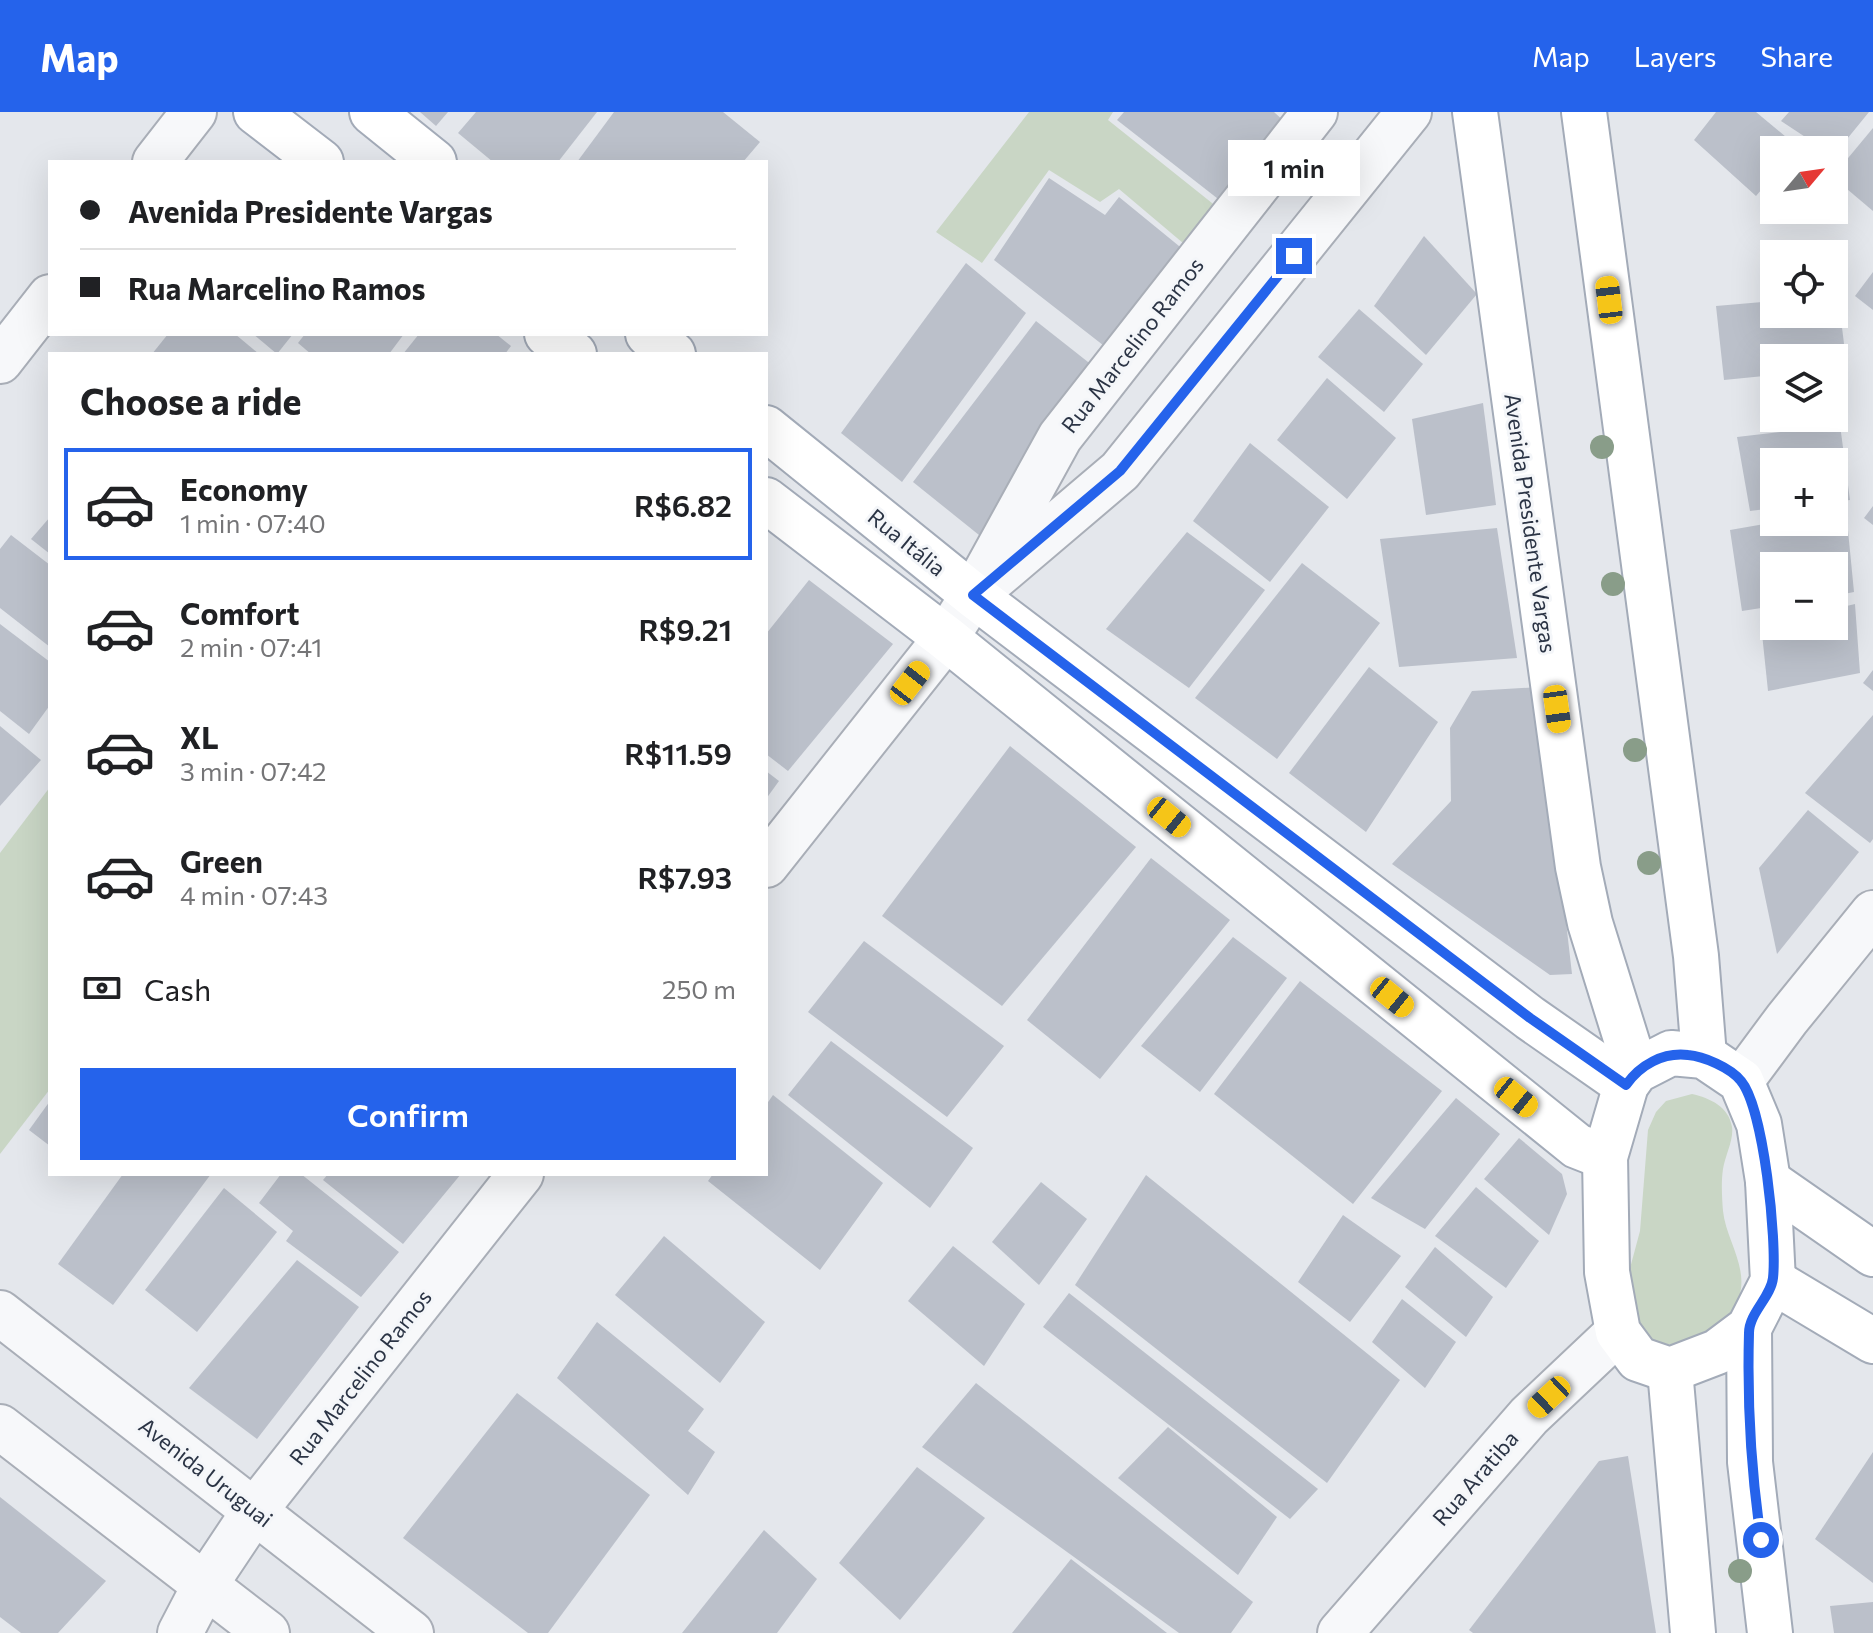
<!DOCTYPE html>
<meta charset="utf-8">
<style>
:root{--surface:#fff;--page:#f6f6f6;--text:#202124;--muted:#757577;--line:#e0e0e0;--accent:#2563eb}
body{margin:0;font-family:Commissioner,sans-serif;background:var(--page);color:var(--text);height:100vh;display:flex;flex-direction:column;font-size:30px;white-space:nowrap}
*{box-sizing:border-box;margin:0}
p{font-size:26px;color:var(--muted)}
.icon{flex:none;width:44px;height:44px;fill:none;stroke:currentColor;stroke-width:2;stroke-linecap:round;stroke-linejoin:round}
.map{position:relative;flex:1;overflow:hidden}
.details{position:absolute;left:48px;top:240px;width:720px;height:824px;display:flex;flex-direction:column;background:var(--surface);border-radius:0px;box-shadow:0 8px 32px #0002}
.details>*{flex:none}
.top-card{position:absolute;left:48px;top:48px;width:720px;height:176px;border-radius:0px;box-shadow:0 8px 32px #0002;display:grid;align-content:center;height:176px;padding:0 32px;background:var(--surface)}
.needle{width:52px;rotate:61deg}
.fabs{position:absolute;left:1760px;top:24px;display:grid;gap:16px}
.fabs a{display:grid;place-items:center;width:88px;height:88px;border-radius:0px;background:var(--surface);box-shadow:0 8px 32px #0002;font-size:40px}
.end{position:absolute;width:36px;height:36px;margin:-18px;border:10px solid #2563eb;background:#fff;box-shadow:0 0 0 4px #fff}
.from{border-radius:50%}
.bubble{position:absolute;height:56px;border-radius:0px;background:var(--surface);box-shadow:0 8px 32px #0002;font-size:26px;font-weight:600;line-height:56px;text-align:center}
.car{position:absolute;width:24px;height:48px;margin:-24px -12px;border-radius:10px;box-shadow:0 0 6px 2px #0007;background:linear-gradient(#f5c518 24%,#345 0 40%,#f5c518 0 76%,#345 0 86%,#f5c518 0)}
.top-card b{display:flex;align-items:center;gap:28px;height:76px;font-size:30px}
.top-card b+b{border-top:2px solid var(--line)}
.top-card i{width:20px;height:20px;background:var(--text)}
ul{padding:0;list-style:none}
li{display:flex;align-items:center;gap:24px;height:112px;margin:0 16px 12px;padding:0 16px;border:4px solid transparent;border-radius:0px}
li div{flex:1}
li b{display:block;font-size:30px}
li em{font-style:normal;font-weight:600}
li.on{border-color:var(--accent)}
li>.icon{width:72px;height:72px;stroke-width:1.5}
h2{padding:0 32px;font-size:36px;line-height:96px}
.pay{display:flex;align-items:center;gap:20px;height:88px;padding:0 32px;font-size:30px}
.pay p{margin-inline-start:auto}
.action{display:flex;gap:16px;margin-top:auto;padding:16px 32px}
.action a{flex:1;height:92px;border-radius:0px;background:var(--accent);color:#fff;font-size:32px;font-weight:600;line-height:92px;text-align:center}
header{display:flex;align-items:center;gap:48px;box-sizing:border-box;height:112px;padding:0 40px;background:var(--accent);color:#fff}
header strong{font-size:38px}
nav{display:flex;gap:44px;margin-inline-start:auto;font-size:28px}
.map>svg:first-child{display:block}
</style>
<header>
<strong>Map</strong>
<nav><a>Map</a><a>Layers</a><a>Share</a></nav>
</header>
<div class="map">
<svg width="1873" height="1521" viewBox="0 0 1873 1521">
<rect width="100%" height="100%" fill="#e4e7ec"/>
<g fill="#c9d6c5">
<polygon points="1029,0 1113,0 1108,8 1227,103 1196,142 1119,77 1100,90 1049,58 982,151 936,120"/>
<polygon points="50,675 50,977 0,1042 0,741"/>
<path d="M1692,982C1710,986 1729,995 1732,1015C1734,1027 1725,1044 1723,1057C1721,1070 1722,1086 1723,1099C1726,1127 1747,1153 1740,1182C1731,1224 1673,1251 1640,1218C1632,1210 1627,1196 1622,1186L1640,1119L1648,1018L1656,1000L1666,989Z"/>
</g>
<g fill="#bbc0ca">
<polygon points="420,0 448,0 436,14"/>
<polygon points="476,0 597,0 558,50 493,50 458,21"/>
<polygon points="614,0 723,0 760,30 743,50 577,50"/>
<polygon points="1124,0 1274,0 1286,11 1222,90 1117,8"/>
<polygon points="1716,0 1756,0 1798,35 1795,38 1774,38 1774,63 1756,84 1694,28"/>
<polygon points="1789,0 1869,0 1834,43 1834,38 1825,38 1781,9"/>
<polygon points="1873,16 1873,99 1834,66 1834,63"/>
<polygon points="1049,66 1105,103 1119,85 1190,143 1117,244 994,148"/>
<polygon points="1424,124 1477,182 1426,243 1374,194"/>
<polygon points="966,151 1026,201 902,370 841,321"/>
<polygon points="1873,160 1873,198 1855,184"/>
<polygon points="1834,183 1838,183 1847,256 1834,257 1834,246 1774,246 1774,263 1724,268 1716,194 1774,189 1774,202 1834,202"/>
<polygon points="1359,197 1423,252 1384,300 1318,245"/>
<polygon points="1036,209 1102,261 979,423 913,370"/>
<polygon points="168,222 235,222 259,242 152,242"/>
<polygon points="253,222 293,222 277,242"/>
<polygon points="305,222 404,222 389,242 311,242 298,231"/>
<polygon points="419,222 496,222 511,234 505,242 403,242"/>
<polygon points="1327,266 1396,326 1347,387 1277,328"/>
<polygon points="1483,291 1496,393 1426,403 1412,307"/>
<polygon points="1840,313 1850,388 1834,390 1834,350 1774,350 1774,396 1750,399 1737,325"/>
<polygon points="1250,331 1329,395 1270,470 1193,409"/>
<polygon points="1873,394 1873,413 1864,406"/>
<polygon points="1846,398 1854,480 1834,484 1834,454 1774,454 1774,494 1742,499 1730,418 1776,410 1834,410 1834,400"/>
<polygon points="50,405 50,442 31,427"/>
<polygon points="1497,416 1517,546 1399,555 1380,427"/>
<polygon points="1187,420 1265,478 1189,576 1106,517"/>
<polygon points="11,423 50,453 50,535 0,496 0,437"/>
<polygon points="1302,451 1380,511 1277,647 1195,586"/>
<polygon points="809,468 893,532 788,659 766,642 766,522"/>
<polygon points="1855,492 1860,561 1768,579 1761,512 1774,509 1774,514 1834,514 1834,497"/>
<polygon points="0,512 50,550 50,593 29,622 0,599"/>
<polygon points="1369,555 1438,610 1366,720 1289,661"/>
<polygon points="1873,558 1873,579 1863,571"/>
<polygon points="1539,575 1572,862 1550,863 1392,752 1451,689 1450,616 1472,579"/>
<polygon points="1873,603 1873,727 1870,731 1805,681"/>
<polygon points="0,614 41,648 0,694"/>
<polygon points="1010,634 1136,735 1002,894 882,804"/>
<polygon points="766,659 779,669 766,687"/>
<polygon points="1808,698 1859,740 1777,842 1759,756"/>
<polygon points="1151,746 1230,808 1100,967 1027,908"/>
<polygon points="1233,825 1287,866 1200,980 1141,934"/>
<polygon points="864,829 1004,934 947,1005 808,900"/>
<polygon points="1300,869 1442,979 1353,1092 1214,982"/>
<polygon points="831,929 973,1036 930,1096 788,983"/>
<polygon points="773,983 883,1071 820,1158 708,1069 713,1062 766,1062 766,993"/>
<polygon points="1456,986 1500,1022 1425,1117 1371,1086"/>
<polygon points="50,989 50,1034 29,1018"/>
<polygon points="1519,1026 1562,1062 1567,1082 1549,1123 1484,1067"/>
<polygon points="123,1062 211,1062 113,1193 58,1152"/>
<polygon points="281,1062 301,1062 399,1140 361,1185 286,1129 293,1119 259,1091"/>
<polygon points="328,1062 461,1062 403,1132 323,1068"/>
<polygon points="1146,1063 1400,1268 1327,1371 1075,1173"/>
<polygon points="1041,1070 1087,1107 1039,1173 992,1130"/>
<polygon points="1476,1075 1539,1129 1506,1176 1435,1124"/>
<polygon points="224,1076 277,1120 197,1220 145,1178"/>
<polygon points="1343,1103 1401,1144 1350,1210 1298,1170"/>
<polygon points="664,1124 765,1210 720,1271 615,1183"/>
<polygon points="953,1134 1025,1192 984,1254 908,1189"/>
<polygon points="1435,1135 1493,1185 1466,1225 1405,1175"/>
<polygon points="297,1148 359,1195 257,1327 189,1276"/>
<polygon points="1069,1181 1318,1377 1290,1407 1043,1215"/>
<polygon points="1402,1187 1456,1230 1425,1276 1372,1230"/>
<polygon points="597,1210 704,1297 688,1319 715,1340 688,1383 557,1266"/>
<polygon points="976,1271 1253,1490 1231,1521 1179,1521 922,1335"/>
<polygon points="517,1281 650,1383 548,1521 528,1521 403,1426"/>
<polygon points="1168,1315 1277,1405 1238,1463 1118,1366"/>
<polygon points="1873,1340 1873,1471 1815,1427"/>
<polygon points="1628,1344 1656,1521 1473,1521 1469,1518 1599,1349"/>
<polygon points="917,1355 985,1406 900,1508 839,1451"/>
<polygon points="0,1385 106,1469 58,1521 21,1521 0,1505"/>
<polygon points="764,1418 817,1467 777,1521 682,1521"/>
<polygon points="1071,1447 1167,1521 1012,1521"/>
<polygon points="1873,1490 1873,1521 1834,1521 1830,1494"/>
</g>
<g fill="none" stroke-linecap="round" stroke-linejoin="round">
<g stroke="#a9aeb7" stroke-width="48">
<g id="minor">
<polyline points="155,50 194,0"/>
<polyline points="0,249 50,185"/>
<polyline points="994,466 1120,359 1409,0"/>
<polyline points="766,753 946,526 973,483 1060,325 1315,0"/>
<polyline points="1741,969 1787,907 1873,801"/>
<polyline points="0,1201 411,1521"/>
<polyline points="0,1315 267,1521"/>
<polyline points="180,1521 205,1473 255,1398 521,1062"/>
<polyline points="1340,1521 1529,1304 1618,1220"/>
</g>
</g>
<g stroke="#a3abb8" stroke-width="48">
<g id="major">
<polyline points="256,0 321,50"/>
<polyline points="372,0 434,50"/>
<polyline points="1475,0 1578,755 1590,811 1636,959"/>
<polyline points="1584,0 1696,844 1704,944"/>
<polyline points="547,222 574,242"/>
<polyline points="648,222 673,242"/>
<polyline points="766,316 973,483 1530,906 1626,973"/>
<polyline points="766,388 946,526 1577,1034 1605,1045"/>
<polygon points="1671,941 1704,944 1741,969 1759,1012 1768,1069 1773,1169 1749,1216 1717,1240 1670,1258 1638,1247 1618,1220 1607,1160 1605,1045 1626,973 1636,959"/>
<polyline points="1768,1069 1873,1142"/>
<polyline points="1773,1169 1873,1229"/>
<polyline points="1749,1216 1750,1350 1770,1521"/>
<polyline points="1670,1258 1693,1521"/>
</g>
</g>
<use href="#minor" stroke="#f7f8fa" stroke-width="44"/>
<use href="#major" stroke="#fff" stroke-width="44"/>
</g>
<g fill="#899d89">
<circle cx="1602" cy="335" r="12"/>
<circle cx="1613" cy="472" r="12"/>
<circle cx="1635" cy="638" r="12"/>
<circle cx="1649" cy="751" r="12"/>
<circle cx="1740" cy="1459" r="12"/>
</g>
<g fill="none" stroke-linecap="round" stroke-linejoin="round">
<path stroke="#2563eb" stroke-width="10" d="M1294,144L1120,359L973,483L1530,906L1626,973C1640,953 1663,940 1688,943C1703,944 1731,956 1741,969C1764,997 1777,1129 1773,1166C1771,1185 1749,1201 1749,1221C1747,1291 1751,1359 1761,1428"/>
</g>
<g text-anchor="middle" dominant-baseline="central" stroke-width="6" stroke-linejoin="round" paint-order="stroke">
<g font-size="22" fill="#2b3445" stroke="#f4f6f9">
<text transform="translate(1132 233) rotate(-52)">Rua Marcelino Ramos</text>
<text transform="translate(1531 411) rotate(82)">Avenida Presidente Vargas</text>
<text transform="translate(907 430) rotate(39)">Rua Itália</text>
<text transform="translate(360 1265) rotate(-52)">Rua Marcelino Ramos</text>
<text transform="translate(206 1360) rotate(38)">Avenida Uruguai</text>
<text transform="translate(1475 1366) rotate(-49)">Rua Aratiba</text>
</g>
</g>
</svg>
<div class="fabs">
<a><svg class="needle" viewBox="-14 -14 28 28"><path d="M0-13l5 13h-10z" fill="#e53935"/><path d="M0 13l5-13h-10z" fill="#757577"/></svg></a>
<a><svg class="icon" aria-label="locate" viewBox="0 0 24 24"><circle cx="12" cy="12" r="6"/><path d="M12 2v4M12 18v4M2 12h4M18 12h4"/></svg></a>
<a><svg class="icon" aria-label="layers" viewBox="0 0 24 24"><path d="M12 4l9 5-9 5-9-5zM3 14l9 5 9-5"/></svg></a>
<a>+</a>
<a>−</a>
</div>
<i class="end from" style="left:1761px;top:1428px"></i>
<i class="end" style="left:1294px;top:144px"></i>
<div class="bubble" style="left:1228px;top:28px;width:132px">1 min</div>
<i class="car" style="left:1609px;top:188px;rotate:353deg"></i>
<i class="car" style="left:910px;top:571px;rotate:38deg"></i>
<i class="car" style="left:1557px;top:597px;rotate:172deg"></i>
<i class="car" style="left:1169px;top:705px;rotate:129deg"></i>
<i class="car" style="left:1392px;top:885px;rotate:129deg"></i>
<i class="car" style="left:1516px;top:985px;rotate:129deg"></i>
<i class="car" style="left:1549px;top:1285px;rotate:227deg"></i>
<div class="top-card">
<b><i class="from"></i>Avenida Presidente Vargas</b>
<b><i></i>Rua Marcelino Ramos</b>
</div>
<section class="details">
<h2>Choose a ride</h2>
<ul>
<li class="on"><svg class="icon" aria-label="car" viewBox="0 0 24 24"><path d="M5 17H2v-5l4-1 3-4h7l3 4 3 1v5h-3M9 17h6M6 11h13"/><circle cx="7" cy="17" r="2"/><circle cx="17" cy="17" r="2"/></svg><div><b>Economy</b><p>1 min · 07:40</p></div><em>R$6.82</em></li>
<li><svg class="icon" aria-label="car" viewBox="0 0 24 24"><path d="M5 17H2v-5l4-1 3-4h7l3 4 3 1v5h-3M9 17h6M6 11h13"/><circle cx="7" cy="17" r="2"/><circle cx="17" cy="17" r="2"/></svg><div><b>Comfort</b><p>2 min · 07:41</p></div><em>R$9.21</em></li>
<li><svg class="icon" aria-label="car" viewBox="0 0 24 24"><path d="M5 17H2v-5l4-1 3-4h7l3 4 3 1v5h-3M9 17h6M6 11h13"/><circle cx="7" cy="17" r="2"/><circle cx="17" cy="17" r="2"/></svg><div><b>XL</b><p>3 min · 07:42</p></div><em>R$11.59</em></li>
<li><svg class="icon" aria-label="car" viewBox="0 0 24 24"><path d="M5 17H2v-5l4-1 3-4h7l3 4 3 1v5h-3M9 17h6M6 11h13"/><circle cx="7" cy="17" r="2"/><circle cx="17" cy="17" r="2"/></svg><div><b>Green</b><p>4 min · 07:43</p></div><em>R$7.93</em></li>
</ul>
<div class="pay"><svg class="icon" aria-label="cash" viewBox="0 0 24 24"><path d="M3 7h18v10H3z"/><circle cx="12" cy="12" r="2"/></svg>Cash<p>250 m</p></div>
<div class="action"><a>Confirm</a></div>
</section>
</div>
